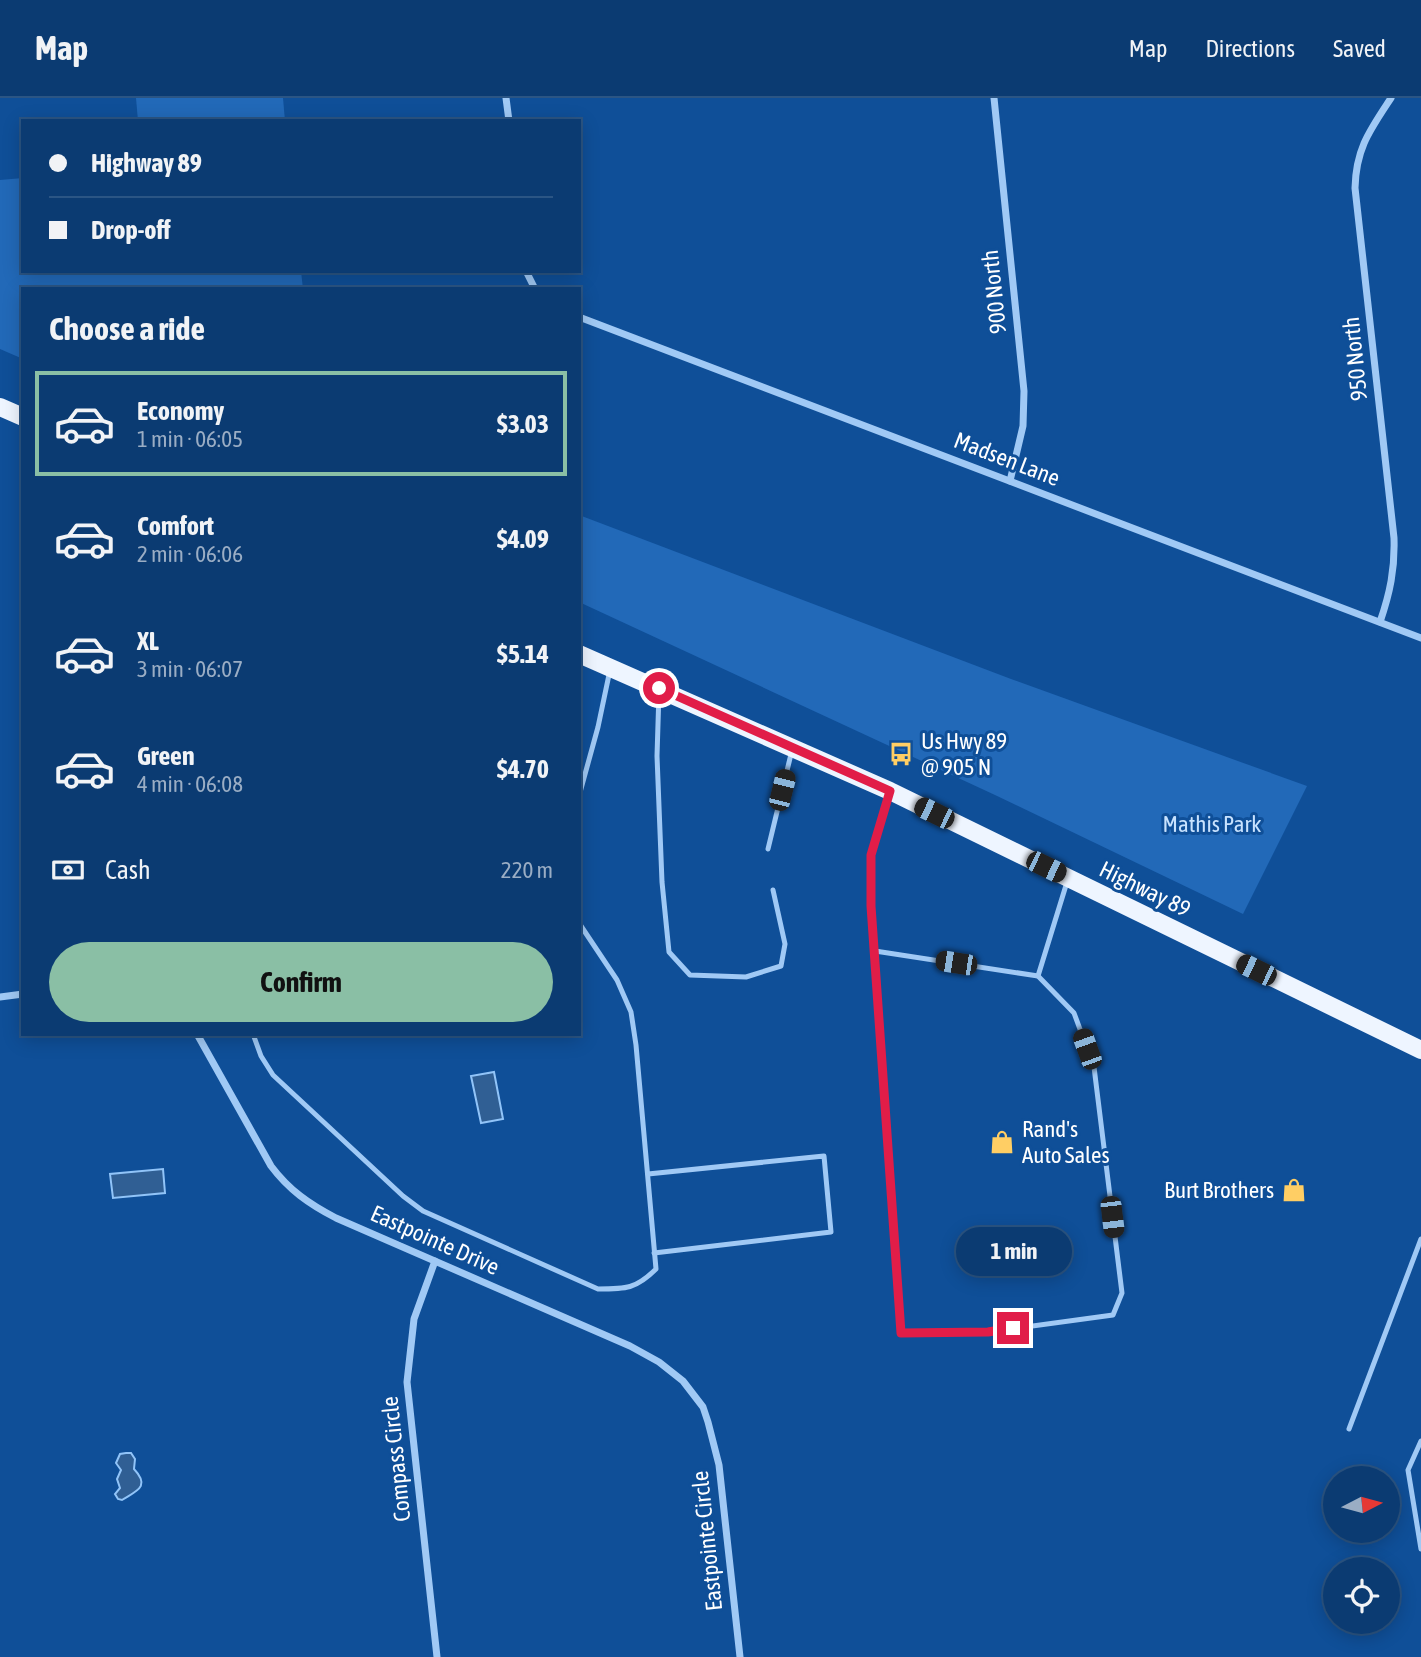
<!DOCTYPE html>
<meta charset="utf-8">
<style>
:root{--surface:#0b3b72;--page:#144277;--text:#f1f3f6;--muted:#9aadc4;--line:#2b5584;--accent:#8abfa5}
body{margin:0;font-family:"Asap Condensed",sans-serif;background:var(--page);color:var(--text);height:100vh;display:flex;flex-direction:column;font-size:26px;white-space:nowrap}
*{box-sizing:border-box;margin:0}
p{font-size:23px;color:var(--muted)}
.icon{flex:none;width:38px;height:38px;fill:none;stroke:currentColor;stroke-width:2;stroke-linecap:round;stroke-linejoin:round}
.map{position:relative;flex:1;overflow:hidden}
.panel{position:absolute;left:21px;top:189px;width:560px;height:749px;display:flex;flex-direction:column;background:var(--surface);border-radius:0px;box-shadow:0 4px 18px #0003,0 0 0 2px var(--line)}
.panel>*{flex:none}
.banner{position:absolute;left:21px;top:21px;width:560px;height:154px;border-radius:0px;box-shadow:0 4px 18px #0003,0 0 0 2px var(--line);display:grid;align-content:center;height:154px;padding:0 28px;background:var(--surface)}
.needle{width:46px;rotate:84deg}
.fabs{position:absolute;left:1323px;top:1368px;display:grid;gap:14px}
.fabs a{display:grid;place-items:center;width:77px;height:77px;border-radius:50%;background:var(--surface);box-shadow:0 4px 18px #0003,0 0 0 2px var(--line);font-size:35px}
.end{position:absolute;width:32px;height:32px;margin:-16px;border:9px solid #e11d48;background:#fff;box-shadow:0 0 0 4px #fff}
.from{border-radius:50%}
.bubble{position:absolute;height:49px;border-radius:24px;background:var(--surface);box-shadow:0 4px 18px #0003,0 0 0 2px var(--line);font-size:23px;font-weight:700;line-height:49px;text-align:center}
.car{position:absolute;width:21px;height:42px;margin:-21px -10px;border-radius:9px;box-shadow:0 0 5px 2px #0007;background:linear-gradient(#222 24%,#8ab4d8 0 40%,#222 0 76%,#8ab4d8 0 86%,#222 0)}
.banner b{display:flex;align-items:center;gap:24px;height:66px;font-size:26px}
.banner b+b{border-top:2px solid var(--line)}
.banner i{width:18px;height:18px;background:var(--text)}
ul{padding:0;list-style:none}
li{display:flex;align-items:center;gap:21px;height:105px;margin:0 14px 10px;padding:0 14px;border:4px solid transparent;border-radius:0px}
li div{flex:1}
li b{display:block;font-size:26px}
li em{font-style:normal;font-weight:700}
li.current{border-color:var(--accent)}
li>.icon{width:63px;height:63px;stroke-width:1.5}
h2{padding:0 28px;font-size:32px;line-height:84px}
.pay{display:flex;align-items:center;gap:18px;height:77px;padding:0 28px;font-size:26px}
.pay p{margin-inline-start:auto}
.cta{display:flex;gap:14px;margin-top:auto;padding:14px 28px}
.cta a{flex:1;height:80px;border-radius:42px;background:var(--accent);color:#111;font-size:28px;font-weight:700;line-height:80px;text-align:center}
header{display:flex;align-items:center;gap:42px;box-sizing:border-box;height:98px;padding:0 35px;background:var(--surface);border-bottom:2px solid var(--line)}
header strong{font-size:33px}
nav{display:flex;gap:38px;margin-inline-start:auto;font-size:24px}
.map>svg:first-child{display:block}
</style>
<header>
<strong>Map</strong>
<nav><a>Map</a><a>Directions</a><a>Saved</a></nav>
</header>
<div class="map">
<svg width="1421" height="1559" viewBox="0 0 1421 1559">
<rect width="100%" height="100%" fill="#0f4f98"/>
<g fill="#2269b8">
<polygon points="136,0 283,0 285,23 138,23"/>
<polygon points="23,80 23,173 301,173 303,191 23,191 23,261 0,251 0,82"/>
<polygon points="579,417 1011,581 1307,688 1243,816 995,697 579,504"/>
</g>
<g fill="#305f94" stroke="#91c4f8" stroke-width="2">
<polygon points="494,974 503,1021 481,1025 471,978"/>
<polygon points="163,1071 165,1095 113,1100 110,1076"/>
<path d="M126,1355H131L135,1361L134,1371C151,1389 136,1393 122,1402L118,1401L115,1396L120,1390L117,1381L121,1372L116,1365L120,1356Z"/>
</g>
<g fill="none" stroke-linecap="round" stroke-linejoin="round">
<g stroke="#a0c9f5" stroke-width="5">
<polyline points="659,594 657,658 662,784 669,854 690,877 746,879 781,868 785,846 773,792"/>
<polyline points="579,698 598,629 610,572"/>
<polyline points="768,751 792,652"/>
<polyline points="875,853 901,1235 988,1234 1113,1217 1122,1195 1094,969 1074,915 1038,878 875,853 871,808 871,757 889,696"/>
<polyline points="1038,878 1067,784"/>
<path d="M253,936L261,958L273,977L403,1098L423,1113L598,1191C626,1191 636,1191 656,1171L636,947L631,914L617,882L579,825"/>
<polyline points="648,1076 824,1058 831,1134 654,1155"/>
<polyline points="1349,1331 1421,1141"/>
<polyline points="1421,1343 1408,1372 1421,1451"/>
</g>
<g stroke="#a0c9f5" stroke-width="7">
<polyline points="506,0 509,23"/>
<polyline points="994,0 1024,293 1023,328 1010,383"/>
<polyline points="526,173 535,191"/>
<polyline points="579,219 1421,540"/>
<path d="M1380,524C1390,495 1395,471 1394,440L1355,90C1356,50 1370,32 1391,0"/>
<polyline points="0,899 23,896"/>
<path d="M197,936L271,1068C289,1092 309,1106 336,1120L630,1248L659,1264L683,1283L703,1309L708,1324L719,1367L740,1559"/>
<polyline points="435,1163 414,1221 407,1284 437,1559"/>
</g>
<g stroke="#eef5ff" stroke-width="18">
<polyline points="0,309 23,319"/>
<polyline points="579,556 890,693 1421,952"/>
</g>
</g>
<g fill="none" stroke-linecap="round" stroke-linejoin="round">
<polyline stroke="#e11d48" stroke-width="9" points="659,590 890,693 871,757 871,808 901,1235 988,1234 1013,1230"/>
</g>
<defs>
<g id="bus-bare" transform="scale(1.89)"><path d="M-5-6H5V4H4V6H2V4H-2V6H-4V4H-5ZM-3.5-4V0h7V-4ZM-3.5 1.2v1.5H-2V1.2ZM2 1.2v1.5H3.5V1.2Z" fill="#ffce64" stroke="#0f4f98" stroke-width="2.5" paint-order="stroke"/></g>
<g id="shop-bare" transform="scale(1.89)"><path d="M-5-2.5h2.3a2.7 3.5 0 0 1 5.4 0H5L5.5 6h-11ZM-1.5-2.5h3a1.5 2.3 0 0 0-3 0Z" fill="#ffce64" stroke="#0f4f98" stroke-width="2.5" paint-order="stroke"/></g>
</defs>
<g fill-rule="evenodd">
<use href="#bus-bare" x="901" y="656"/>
<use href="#shop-bare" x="1002" y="1044"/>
<use href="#shop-bare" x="1294" y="1092"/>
</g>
<g text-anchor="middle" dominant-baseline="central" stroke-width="6" stroke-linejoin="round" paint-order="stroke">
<g font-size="23" fill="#fff" stroke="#0f4f98">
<text transform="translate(994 194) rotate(-96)">900 North</text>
<text transform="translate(1355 261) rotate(-96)">950 North</text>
<text transform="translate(1007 361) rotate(21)">Madsen Lane</text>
<text transform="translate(1145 791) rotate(26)">Highway 89</text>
<text transform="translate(435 1142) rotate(24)">Eastpointe Drive</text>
<text transform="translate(396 1361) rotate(-96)">Compass Circle</text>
<text transform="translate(707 1443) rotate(-96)">Eastpointe Circle</text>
</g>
<g font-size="23" fill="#fff" stroke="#0f4f98" text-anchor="start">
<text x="921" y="643">Us Hwy 89<tspan x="921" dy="26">@ 905 N</tspan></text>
<text x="1022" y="1031">Rand's<tspan x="1022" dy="26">Auto Sales</tspan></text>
<text x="1274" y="1092" text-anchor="end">Burt Brothers</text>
</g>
<g font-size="23" fill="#c8e2fe" stroke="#0f4f98">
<text x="1212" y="726">Mathis Park</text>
</g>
</g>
</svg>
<div class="fabs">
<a><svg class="needle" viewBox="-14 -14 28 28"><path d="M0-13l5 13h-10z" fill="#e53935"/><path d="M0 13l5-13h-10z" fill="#9aadc4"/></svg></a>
<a><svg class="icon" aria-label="locate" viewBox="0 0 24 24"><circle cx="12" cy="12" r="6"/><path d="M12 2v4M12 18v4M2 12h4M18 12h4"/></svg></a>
</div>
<i class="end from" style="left:659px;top:590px"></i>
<i class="end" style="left:1013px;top:1230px"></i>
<div class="bubble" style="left:956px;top:1129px;width:116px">1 min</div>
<i class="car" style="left:782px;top:692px;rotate:14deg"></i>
<i class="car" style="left:934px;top:715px;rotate:296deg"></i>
<i class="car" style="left:1046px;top:769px;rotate:116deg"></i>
<i class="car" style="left:956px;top:865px;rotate:279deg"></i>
<i class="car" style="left:1256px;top:872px;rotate:296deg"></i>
<i class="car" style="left:1087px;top:951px;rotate:340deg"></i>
<i class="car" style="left:1112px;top:1119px;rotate:173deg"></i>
<div class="banner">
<b><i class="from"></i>Highway 89</b>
<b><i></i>Drop-off</b>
</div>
<section class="panel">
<h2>Choose a ride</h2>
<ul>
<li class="current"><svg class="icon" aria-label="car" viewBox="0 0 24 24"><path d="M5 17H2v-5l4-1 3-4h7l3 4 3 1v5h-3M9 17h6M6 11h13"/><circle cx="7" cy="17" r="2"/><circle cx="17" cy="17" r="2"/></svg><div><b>Economy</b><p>1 min · 06:05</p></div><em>$3.03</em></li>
<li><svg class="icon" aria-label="car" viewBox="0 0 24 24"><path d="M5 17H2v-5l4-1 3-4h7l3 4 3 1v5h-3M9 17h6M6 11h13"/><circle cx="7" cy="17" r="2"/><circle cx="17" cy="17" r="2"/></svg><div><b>Comfort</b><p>2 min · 06:06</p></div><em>$4.09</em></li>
<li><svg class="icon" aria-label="car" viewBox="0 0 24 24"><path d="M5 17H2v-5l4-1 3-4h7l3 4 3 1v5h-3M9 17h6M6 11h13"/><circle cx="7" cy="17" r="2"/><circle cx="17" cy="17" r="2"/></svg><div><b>XL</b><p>3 min · 06:07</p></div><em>$5.14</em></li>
<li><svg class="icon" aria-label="car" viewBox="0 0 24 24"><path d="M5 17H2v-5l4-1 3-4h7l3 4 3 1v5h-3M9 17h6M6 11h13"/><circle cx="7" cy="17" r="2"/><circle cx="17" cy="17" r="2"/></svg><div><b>Green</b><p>4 min · 06:08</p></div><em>$4.70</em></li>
</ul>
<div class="pay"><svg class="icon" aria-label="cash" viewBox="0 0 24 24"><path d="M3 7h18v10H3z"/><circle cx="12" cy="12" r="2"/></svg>Cash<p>220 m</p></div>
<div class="cta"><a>Confirm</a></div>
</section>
</div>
